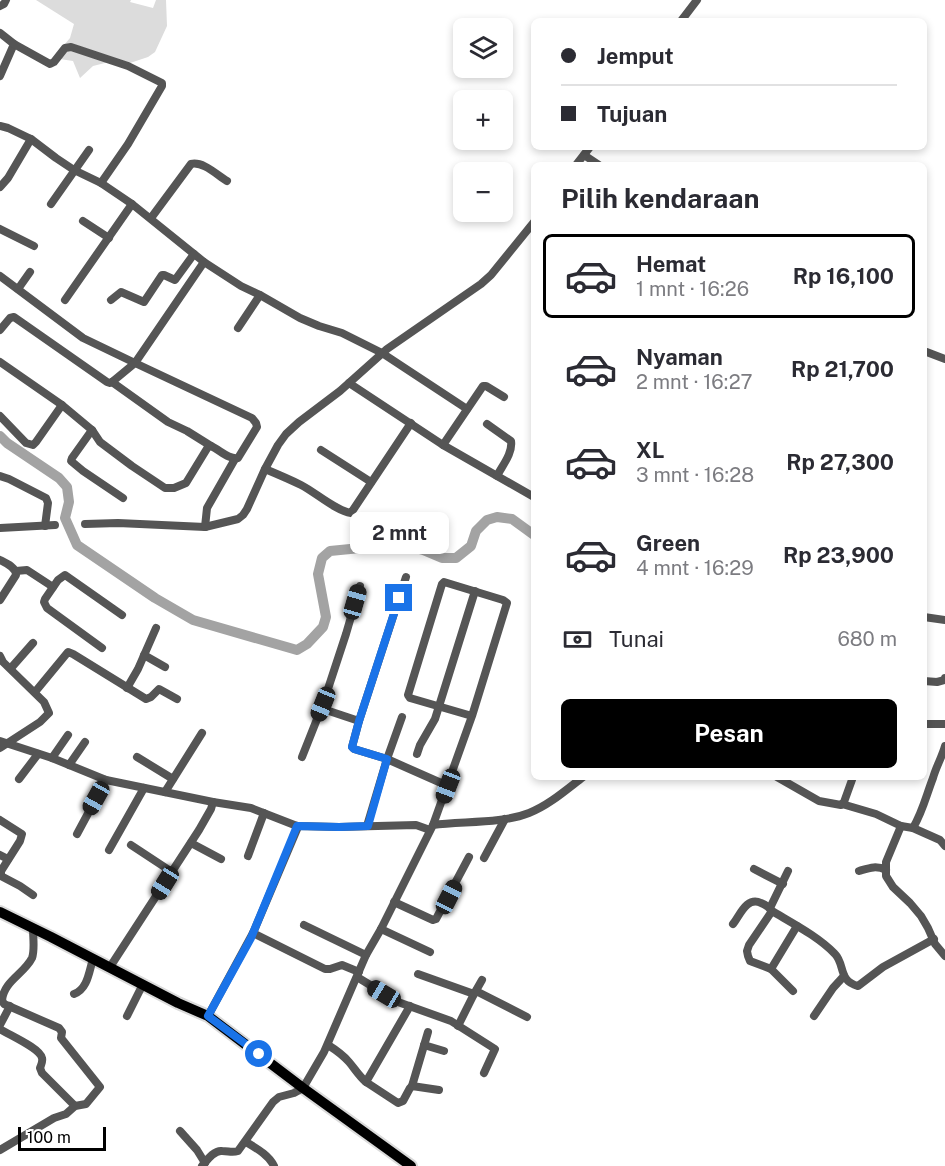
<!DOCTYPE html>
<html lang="id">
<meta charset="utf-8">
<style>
:root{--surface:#fff;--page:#f7f7f7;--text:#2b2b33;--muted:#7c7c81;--line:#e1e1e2;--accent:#000}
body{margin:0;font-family:"Public Sans",sans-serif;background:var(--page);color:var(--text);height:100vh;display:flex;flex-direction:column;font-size:22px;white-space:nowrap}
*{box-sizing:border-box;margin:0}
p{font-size:20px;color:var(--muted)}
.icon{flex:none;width:33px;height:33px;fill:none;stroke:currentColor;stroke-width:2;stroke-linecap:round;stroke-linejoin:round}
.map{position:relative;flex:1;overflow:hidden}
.side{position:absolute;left:531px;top:162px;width:396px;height:618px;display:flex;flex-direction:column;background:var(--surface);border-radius:9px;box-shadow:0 3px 9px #0003}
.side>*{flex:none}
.top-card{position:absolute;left:531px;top:18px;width:396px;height:132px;border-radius:9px;box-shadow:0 3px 9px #0003;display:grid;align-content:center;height:132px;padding:0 30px;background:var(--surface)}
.buttons{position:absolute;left:453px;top:18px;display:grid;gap:12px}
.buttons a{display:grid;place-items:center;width:60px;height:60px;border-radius:9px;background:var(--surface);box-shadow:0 3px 9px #0003;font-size:30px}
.scale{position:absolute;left:18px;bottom:15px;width:88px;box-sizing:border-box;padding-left:6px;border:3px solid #000;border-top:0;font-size:16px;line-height:21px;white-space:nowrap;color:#000;-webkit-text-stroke:4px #fff;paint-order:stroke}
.end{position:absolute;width:27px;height:27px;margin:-14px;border:8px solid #1a73e8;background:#fff;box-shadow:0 0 0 3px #fff}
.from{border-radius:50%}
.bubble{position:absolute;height:42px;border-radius:9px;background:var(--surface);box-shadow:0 3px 9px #0003;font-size:20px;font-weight:700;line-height:42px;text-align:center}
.car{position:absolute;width:18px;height:36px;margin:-18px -9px;border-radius:8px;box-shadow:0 0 4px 2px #0007;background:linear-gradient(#222 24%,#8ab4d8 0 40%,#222 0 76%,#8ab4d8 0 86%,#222 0)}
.top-card b{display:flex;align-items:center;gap:21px;height:57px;font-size:22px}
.top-card b+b{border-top:2px solid var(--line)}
.top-card i{width:15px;height:15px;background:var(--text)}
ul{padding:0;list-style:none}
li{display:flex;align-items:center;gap:18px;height:84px;margin:0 12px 9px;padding:0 18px;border:3px solid transparent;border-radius:9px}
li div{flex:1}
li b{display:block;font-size:22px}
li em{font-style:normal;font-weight:700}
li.on{border-color:var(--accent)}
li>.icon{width:54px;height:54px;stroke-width:1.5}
h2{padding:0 30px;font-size:27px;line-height:72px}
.pay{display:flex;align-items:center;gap:15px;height:66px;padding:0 30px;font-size:22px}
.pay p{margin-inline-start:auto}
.cta{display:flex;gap:12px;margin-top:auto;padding:12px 30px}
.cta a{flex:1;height:69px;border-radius:9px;background:var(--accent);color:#fff;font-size:24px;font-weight:700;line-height:69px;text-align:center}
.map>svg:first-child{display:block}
</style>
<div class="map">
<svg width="945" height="1166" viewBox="0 0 945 1166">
<rect width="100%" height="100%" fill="#fff"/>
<polygon fill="#dcdcdc" points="36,0 131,0 130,2 153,8 156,0 166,0 167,26 155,52 148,57 124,65 109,62 93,66 80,78 73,61 53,58 70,38 74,24"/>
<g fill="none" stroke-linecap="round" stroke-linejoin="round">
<polyline stroke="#a3a3a3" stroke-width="10" points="0,436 7,443 59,478 67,487 69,502 65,518 77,545 155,598 193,620 297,650 307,644 323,627 326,617 318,574 322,558 330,551 401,544 423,550 442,558 456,558 471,546 476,531 487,520 497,517 512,519 534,535"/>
<g stroke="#dbdbdb" stroke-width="14">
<polyline id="major" points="0,912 51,937 178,1003 208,1016 303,1088 411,1166"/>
</g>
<g stroke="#555" stroke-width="8">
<polyline points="0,6 4,4 6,0"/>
<polyline points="681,21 697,0"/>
<polyline points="0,33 14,44 0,76"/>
<polyline points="14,44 50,64 54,62 65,48 71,47 128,66 162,83 162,86 128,144 101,183"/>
<polyline points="0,126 8,128 31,139 56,158 74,170 101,183 132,204 204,262 241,286 260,295 300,318 319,326 342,333 382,353 467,409"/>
<polyline points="584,155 599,165"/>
<polyline points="576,165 590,147"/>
<polyline points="0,187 8,178 31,139"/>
<polyline points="51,204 89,150"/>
<path d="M151,218L191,164C203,161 217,175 227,181"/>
<polyline points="83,221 109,238"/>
<polyline points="0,229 34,246"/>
<polyline points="0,276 83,338 135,363 204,262"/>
<polyline points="18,289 30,272"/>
<polyline points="65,300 132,204"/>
<polyline points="111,300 121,292 144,302 162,275 164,275 175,280 194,254"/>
<polyline points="238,328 260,295"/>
<path d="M0,330L10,318L14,317L107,382L110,383L112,382L135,363L252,418L256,423L257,427L238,458C229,460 220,450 211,446L208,447L186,483L174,488H165L132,466L100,442L92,430L62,405L0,362"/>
<polyline points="924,351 945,359"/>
<polyline points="112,382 168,422 187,431 211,446"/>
<polyline points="349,383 443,445 534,497"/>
<polyline points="0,416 26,443 33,445 36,442 62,405"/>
<path d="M487,424L511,441C513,453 502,466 497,476"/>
<polyline points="92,430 72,458 71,461 83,471 123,498"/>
<polyline points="443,445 483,386 486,386 504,397"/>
<polyline points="321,450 371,482"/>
<path d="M265,469C277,474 289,479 301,485C315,492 336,511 351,513L411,423"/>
<polyline points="0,476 9,479 46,498 48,503 45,526"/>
<polyline points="85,524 118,523 205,527 238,519 243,515 247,509 265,469 278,445 286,434 299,422 340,391 387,349 481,284 491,275 534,222"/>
<polyline points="205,527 207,508 235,459"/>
<polyline points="0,528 55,525"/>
<path d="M0,560C6,563 16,567 16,575L0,600"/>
<polyline points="16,571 27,570 53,587"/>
<polyline points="406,577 359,721 352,747 354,749 387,759 448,786"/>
<polyline points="924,617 945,620"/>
<polyline points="102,648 47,608 44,602 45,599 58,580 65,575 122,615"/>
<polyline points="144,655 165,667"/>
<polyline points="0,656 3,662 44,702 49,713 40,722 0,748"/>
<polyline points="11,668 33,643"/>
<polyline points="924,681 937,682 945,680 945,678"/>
<polyline points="127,688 138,669 156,628"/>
<polyline points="35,692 68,652 73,654 146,699 151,697 159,689 177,699"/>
<polyline points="359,721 326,710 323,704 346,634 360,586"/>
<polyline points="924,724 945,724"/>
<polyline points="0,741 52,758 106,780 213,802 211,809 199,830 110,967"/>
<polyline points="417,754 420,745 435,719 475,591"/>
<polyline points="137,757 173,779"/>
<polyline points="302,757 323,704"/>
<polyline points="52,758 68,735"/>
<polyline points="69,765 85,742"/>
<polyline points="777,777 819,801 841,805 844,802 853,777"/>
<polyline points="19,779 38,754"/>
<polyline points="165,792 202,733"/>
<polyline points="213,802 251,808 297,826 339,827 416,825 430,830"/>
<path d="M842,804L876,814L901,826L913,828C923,811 926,796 933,778C936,767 942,757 945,746"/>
<polyline points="0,820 22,834 20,841 1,871 1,876 20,886 33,895"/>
<polyline points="433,825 472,716 507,603 503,600 444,582 442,584 408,695 410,698 472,716"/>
<polyline points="367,826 387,759 402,717"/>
<polyline points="901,826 886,862 886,876 893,887 910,903 921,916 928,928 935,944 945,956"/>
<polyline points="913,828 940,840 945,846"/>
<polyline points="77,834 106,780"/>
<polyline points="191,843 221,859"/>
<polyline points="131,845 172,872"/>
<polyline points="109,850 144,788"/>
<polyline points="0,855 8,859"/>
<polyline points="248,856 264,813"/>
<polyline points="484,858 505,819"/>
<polyline points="754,869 783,884"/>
<path d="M859,871C869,868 876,865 886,870"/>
<polyline points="394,902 433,920 436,919 469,857"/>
<polyline points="770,908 788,871"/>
<polyline points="772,911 749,945 747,951 748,956 750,961 771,969 793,991"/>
<path d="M733,924C740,915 747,896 761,903C766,905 769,907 772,911C792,923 819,937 835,954C845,964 838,981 858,986L883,967L934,939"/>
<polyline points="304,925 366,955"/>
<polyline points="381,929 430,952"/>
<polyline points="253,933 298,827 297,826"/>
<polyline points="771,969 797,926"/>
<polyline points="418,974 474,994 458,1026"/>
<polyline points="357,977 398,1002 451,1021 495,1049 484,1073"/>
<polyline points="476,991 527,1017"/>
<path d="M74,994C88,989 89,971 93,959"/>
<polyline points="474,994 482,980"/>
<polyline points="410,1006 366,1082 398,1103 403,1101 410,1088 412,1086 439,1090"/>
<polyline points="127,1016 143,984"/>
<polyline points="208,1016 253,933 325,969 330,969 342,965 359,972"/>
<polyline points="814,1016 833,988 844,976"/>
<polyline points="0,1025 10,1006"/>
<path d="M0,1029C9,1035 40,1048 42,1058C43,1062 41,1065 40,1068L42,1073L75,1106"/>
<path d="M328,1045C336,1050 343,1055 349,1062C355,1069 359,1076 366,1082"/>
<polyline points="424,1045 444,1051"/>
<polyline points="412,1086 428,1032"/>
<polyline points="180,1131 197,1150 205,1163"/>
<path d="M246,1142C256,1148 269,1155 274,1166"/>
<path d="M0,1150L54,1118L66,1114L75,1106L86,1104L100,1087L61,1038L62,1032L59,1028L4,1004L2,1000C4,981 24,974 32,958C35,950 33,938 33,929"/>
<path d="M202,1166C207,1160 214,1150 222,1151C229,1151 232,1153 238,1151L273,1102L279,1097L294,1093L303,1088L324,1052L366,955L381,929L433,825C463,821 501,824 529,813C549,805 566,790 583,777"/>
</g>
<use href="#major" stroke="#000" stroke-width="10"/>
</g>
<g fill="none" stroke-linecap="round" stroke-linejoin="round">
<polyline stroke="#1a73e8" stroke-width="8" points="259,1054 208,1016 251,938 297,826 339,827 368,826 387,759 354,749 352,747 359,721 399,598"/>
</g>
</svg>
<div class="buttons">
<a><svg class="icon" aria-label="layers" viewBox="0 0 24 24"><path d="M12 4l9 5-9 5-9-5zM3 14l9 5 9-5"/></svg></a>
<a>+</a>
<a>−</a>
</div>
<div class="scale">100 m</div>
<i class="end from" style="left:259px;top:1054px"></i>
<i class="end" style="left:399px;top:598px"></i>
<div class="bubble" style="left:350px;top:512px;width:99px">2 mnt</div>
<i class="car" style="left:355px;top:602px;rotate:16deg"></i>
<i class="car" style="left:323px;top:704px;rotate:202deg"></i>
<i class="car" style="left:448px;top:786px;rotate:201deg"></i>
<i class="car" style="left:96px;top:798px;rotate:209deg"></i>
<i class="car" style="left:165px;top:883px;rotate:212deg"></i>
<i class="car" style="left:449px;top:897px;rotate:27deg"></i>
<i class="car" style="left:384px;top:994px;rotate:301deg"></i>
<div class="top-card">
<b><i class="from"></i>Jemput</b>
<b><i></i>Tujuan</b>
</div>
<section class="side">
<h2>Pilih kendaraan</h2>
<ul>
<li class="on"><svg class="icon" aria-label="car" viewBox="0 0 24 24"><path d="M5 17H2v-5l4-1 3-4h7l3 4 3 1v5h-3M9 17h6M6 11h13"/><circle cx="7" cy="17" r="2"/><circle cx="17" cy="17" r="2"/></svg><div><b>Hemat</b><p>1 mnt · 16:26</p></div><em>Rp 16,100</em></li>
<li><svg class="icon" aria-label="car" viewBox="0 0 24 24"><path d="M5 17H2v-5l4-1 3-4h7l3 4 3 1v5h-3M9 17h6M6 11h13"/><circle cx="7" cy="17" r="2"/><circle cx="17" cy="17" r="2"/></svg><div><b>Nyaman</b><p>2 mnt · 16:27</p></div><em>Rp 21,700</em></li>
<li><svg class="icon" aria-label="car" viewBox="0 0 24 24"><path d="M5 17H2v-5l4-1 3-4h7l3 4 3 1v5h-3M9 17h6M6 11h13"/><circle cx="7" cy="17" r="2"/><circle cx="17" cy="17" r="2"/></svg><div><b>XL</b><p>3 mnt · 16:28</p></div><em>Rp 27,300</em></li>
<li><svg class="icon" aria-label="car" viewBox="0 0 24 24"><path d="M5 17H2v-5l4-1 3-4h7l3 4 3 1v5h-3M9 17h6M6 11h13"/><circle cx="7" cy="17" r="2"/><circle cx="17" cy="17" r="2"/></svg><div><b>Green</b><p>4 mnt · 16:29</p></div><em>Rp 23,900</em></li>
</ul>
<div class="pay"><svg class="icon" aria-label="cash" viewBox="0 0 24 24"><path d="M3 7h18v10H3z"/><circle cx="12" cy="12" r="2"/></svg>Tunai<p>680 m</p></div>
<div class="cta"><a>Pesan</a></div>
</section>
</div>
